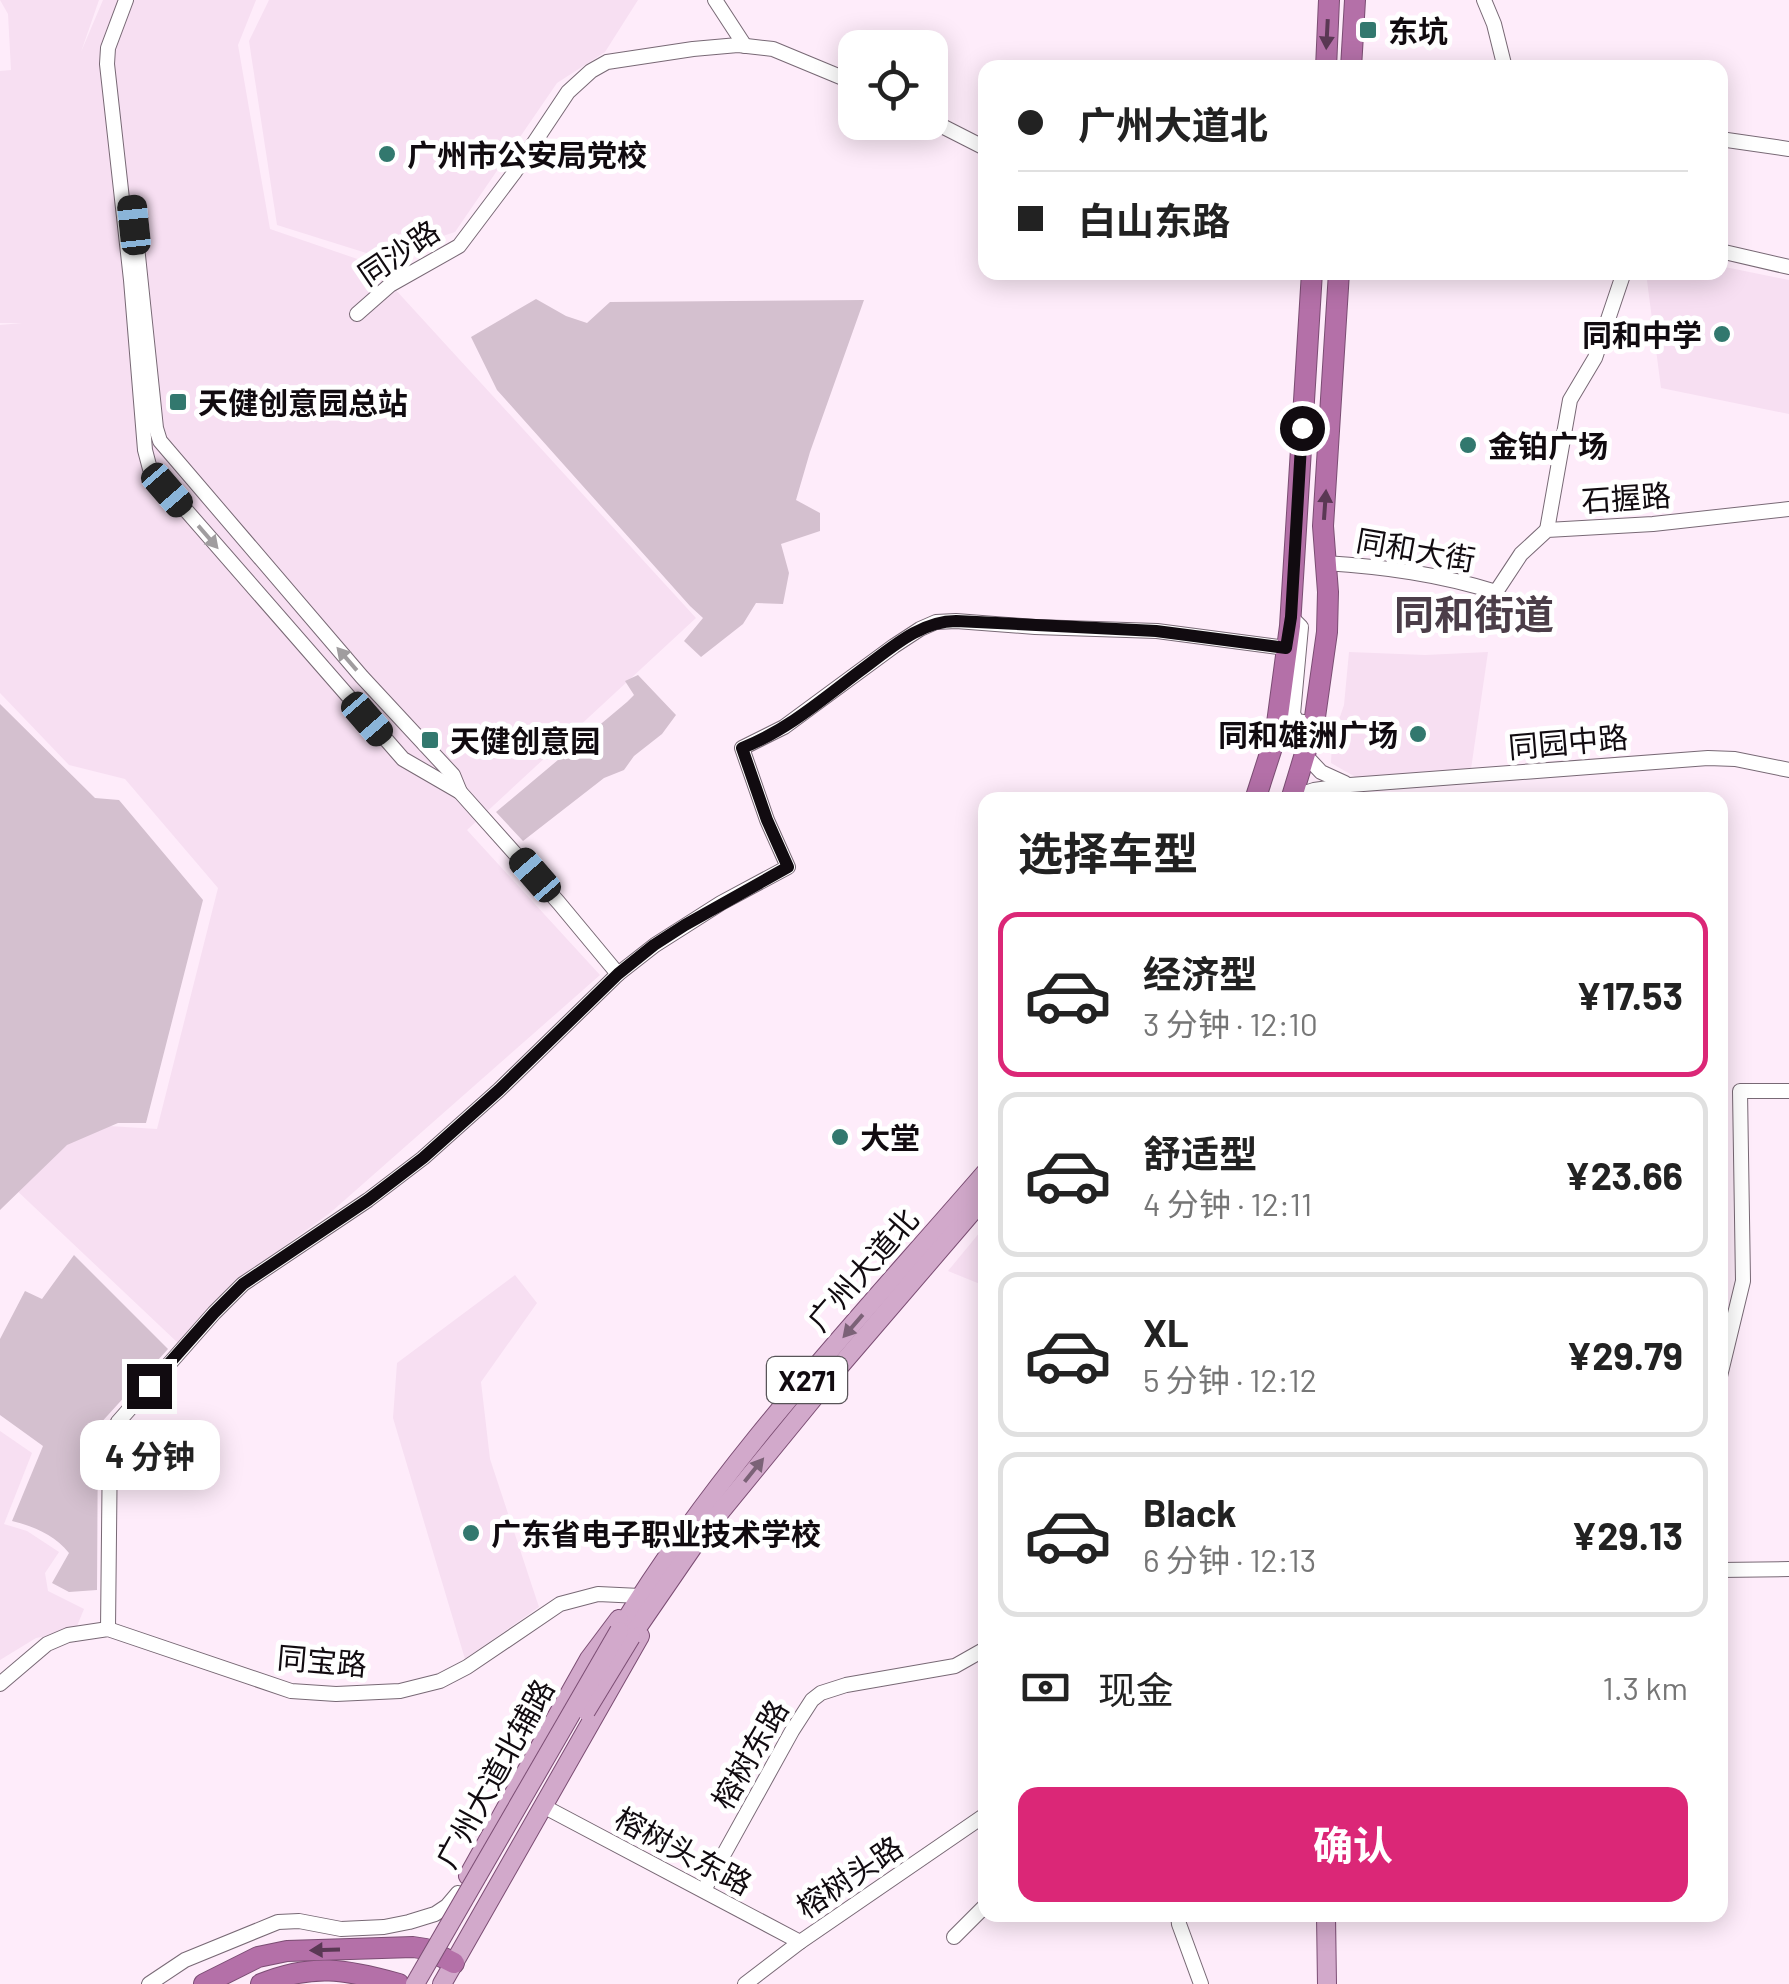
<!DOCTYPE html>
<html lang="zh">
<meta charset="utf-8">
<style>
:root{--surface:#fff;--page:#f6f6f6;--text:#222;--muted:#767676;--line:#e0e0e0;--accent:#db2777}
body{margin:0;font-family:Barlow,"Noto Sans SC",sans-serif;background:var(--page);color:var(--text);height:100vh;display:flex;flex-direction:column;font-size:38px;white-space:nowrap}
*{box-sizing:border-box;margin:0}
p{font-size:32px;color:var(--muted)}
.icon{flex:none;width:55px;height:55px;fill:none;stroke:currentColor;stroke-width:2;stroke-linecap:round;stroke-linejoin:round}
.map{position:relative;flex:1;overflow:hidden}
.sheet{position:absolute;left:978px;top:792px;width:750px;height:1130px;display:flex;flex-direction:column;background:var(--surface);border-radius:20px;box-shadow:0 5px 25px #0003}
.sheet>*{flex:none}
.guide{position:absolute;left:978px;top:60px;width:750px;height:220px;border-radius:20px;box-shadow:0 5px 25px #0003;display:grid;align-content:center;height:220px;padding:0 40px;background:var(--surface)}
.controls{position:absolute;left:838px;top:30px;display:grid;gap:20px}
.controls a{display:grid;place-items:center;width:110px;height:110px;border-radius:20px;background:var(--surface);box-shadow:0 5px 25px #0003;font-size:50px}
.end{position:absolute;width:45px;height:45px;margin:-22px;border:12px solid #110b10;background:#fff;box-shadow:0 0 0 5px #fff}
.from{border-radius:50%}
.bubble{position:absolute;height:70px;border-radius:20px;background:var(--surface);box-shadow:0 5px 25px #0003;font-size:32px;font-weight:700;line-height:70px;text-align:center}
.car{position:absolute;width:30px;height:60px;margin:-30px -15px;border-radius:12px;box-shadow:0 0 8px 2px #0007;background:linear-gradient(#222 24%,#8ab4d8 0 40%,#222 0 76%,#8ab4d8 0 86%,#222 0)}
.guide b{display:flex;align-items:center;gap:35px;height:95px;font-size:38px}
.guide b+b{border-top:2px solid var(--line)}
.guide i{width:25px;height:25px;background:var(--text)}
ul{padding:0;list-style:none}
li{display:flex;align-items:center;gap:30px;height:165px;margin:0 20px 15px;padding:0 20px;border:5px solid var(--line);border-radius:20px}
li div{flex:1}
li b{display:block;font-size:38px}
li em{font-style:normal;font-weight:700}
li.active{border-color:var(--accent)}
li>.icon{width:90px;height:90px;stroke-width:1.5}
h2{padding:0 40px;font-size:45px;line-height:120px}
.pay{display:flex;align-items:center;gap:25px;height:110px;padding:0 40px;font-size:38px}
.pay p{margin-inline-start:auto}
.action{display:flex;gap:20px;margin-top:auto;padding:20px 40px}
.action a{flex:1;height:115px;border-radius:20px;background:var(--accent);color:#fff;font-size:40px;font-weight:700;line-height:115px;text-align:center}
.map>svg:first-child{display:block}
</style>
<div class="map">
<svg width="1789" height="1984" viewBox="0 0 1789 1984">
<rect width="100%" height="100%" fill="#feecfa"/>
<g fill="#f7dff2">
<polygon points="0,0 99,0 81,52 103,0 256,0 238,45 270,229 372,264 696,618 467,830 600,975 330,1213 233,1283 178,1343 12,1186 93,1125 157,1129 218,888 125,779 69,765 0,693 0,325 22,323 0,323 0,71 11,70 8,14"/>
<polygon points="269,0 638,0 605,52 557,83 455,232 379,257 277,225 249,41"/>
<polygon points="1720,266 1789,280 1789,414 1661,388 1646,273 1720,272"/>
<polygon points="1349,652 1425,655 1488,652 1471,769 1359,779 1331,763 1332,740 1344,705"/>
<polygon points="985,1226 985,1286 948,1271"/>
<polygon points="515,1275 537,1303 481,1382 490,1459 539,1607 465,1659 393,1418 397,1363"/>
<polygon points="0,1431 32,1453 4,1524 27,1531 59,1552 45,1573 48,1591 84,1609 75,1631 36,1638 0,1660"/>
</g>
<g fill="#d4c0cf">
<polygon points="536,299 566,316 587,323 610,302 864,300 810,452 796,500 820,513 820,531 781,544 789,573 783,604 756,603 743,624 701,657 684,641 703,618 690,606 497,390 471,337"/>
<polygon points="638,675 676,715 662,734 634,756 624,770 604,778 523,841 496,812 627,702 634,695 625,681"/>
<polygon points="0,704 95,798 119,800 203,900 146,1123 118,1123 67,1145 0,1210"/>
<path d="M74,1255L168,1349L98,1426L97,1590L69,1592L52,1583L69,1553C55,1535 33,1526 12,1521L43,1446L0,1415V1339L25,1291L42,1299Z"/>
</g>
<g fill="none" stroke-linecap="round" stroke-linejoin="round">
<g stroke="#786975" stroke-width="16">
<g id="minor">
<polyline points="126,0 108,48 107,64 131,280 145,450 150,469 403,759 460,792 559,903 618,974"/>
<polyline points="715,0 745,46"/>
<polyline points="1484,0 1494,24 1505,68"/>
<polyline points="930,120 985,148"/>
<polyline points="1720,139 1789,149"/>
<polyline points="137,246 156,428 160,441 362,677 453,775 460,792"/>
<polyline points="1720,251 1789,267"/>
<polyline points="357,314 390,285 459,246 514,173 568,92 591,71 607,62 693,49 738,45 773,49 855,83"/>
<polyline points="1547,530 1570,400 1595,358 1624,272"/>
<path d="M1325,563C1386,567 1438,574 1496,592L1521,554L1547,530L1653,524L1789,509"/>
<polyline points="1291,617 1301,627 1293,714 1297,721 1314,724"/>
<polyline points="1306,756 1321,772 1345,783"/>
<polyline points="1292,797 1314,790 1350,785 1708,758 1735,759 1789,770"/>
<polyline points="1720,1376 1743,1281 1740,1091 1789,1091"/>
<polyline points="1720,1570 1789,1569"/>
<polyline points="108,1629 110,1440 118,1422 214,1313 243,1284 368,1200 423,1158 499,1090 618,974 655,945 721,903 788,867 767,820 742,748 784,727 894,646 920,629 936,622 956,621 1035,627 1157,631 1286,648"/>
<polyline points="0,1684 47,1644 68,1635 108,1629 291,1691 336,1694 400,1691 440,1681 467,1667 560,1604 598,1594 640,1596"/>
<polyline points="543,1806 800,1942"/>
<polyline points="704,1890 792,1731 812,1700 821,1693 846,1685 955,1666 985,1649"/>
<polyline points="1178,1915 1179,1924 1201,1984"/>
<polyline points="954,1937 985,1906"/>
<polyline points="149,1984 185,1960 278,1922 299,1921 341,1929 384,1927 409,1922 435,1914 447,1906 458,1893"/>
<polyline points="745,1984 800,1942 985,1815"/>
</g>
</g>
<g stroke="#7b4d73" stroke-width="20">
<g id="major">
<path d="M619,1631C720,1464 858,1320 985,1173"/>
<polyline points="631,1637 699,1538 834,1373 985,1197"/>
<polyline points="468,1876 572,1689 589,1659 619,1619"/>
<polyline points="1326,1915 1327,1984"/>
<polyline points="442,1984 640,1636"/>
</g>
</g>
<g stroke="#7b4d73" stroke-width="22">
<g id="highway">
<polyline points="1326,68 1329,0"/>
<polyline points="1351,68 1355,0"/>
<polyline points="1255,800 1275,738 1290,626 1312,272"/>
<polyline points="1291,800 1314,724 1327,632 1328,592 1323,526 1339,272"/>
<polyline points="204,1984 258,1957 287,1951 413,1947 426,1949 454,1963"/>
<path d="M261,1984C313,1963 345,1969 399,1984"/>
</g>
</g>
<use href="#minor" stroke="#fff" stroke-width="14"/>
<use href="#major" stroke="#d2a9cb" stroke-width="18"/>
<use href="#highway" stroke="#b470a8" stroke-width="20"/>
<g stroke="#7b4d73" stroke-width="20" stroke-linecap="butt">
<g id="major-bridge">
<polyline points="586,1711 631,1637"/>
<polyline points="415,1984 619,1631"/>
</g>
</g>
<use href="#major-bridge" stroke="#d2a9cb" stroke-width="18"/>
</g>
<defs><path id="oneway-solid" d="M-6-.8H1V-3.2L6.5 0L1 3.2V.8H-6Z" transform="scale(2.5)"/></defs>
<g fill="#5a3854">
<use href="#oneway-solid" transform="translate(1327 34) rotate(93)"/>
<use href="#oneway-solid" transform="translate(1325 505) rotate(-86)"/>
<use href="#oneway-solid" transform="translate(325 1950) rotate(178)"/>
</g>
<g fill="#a09d9f">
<use href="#oneway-solid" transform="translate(208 537) rotate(49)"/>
<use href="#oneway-solid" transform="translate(347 659) rotate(-131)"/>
</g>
<g fill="#7b6277">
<use href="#oneway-solid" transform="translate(853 1326) rotate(131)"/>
<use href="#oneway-solid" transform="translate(754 1470) rotate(-51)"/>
</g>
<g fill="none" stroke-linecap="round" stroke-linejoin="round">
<path stroke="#110b10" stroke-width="12" d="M149,1386L214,1313L243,1284L368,1200L423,1158L499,1090L618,974L654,945L685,925L788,867L767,820L742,748C786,731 823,699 860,671C889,650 919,621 956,621L1156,631L1286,648L1291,617L1302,428"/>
</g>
<g fill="#32786e" stroke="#fff" stroke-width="4">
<rect x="1358" y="20" width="20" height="20" rx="5"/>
<circle cx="387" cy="154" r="10"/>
<circle cx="1722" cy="334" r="10"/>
<rect x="168" y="392" width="20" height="20" rx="5"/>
<circle cx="1468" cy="445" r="10"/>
<circle cx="1418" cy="734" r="10"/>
<rect x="420" y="730" width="20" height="20" rx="5"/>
<circle cx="840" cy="1137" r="10"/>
<circle cx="471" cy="1533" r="10"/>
</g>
<g text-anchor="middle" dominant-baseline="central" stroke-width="10" stroke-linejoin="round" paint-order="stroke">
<rect fill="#fff" stroke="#585458" stroke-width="2.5" x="767" y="1357" width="80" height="46" rx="8"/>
<g font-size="28" font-weight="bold" fill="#110b10">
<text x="807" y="1380">X271</text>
</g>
<g font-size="30" font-weight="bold" fill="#110b10" stroke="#fff" text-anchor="start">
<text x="1388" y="30">东坑</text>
<text x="407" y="154">广州市公安局党校</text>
<text x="1702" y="334" text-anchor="end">同和中学</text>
<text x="198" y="402">天健创意园总站</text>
<text x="1488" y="445">金铂广场</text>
<text x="1398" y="734" text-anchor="end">同和雄洲广场</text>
<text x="450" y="740">天健创意园</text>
<text x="860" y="1137">大堂</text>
<text x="491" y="1533">广东省电子职业技术学校</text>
</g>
<g font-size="30" fill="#110b10" stroke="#fff">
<text transform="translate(398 252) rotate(-34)">同沙路</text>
<text transform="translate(1626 497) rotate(-4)">石握路</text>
<text transform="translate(1416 549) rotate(10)">同和大街</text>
<text transform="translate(1568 741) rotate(-5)">同园中路</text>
<text transform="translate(862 1269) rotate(-49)">广州大道北</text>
<text transform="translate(322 1660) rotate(5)">同宝路</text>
<text transform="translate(749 1754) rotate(-60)">榕树东路</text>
<text transform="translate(494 1773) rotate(-61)">广州大道北辅路</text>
<text transform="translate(684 1850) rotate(28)">榕树头东路</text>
<text transform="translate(849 1876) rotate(-34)">榕树头路</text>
</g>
<g font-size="40" font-weight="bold" fill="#4c3e49" stroke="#fff">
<text x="1474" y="613">同和街道</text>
</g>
</g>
</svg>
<div class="controls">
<a><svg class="icon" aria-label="locate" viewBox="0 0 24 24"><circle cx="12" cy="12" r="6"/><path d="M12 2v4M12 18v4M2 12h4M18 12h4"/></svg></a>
</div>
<i class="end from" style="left:1302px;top:428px"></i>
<i class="end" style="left:149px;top:1386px"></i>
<div class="bubble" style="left:80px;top:1420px;width:140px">4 分钟</div>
<i class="car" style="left:134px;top:225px;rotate:354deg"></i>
<i class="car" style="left:167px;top:490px;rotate:139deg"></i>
<i class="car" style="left:367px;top:719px;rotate:139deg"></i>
<i class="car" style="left:535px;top:875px;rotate:319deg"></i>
<div class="guide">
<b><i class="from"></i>广州大道北</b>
<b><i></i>白山东路</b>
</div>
<section class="sheet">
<h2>选择车型</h2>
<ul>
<li class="active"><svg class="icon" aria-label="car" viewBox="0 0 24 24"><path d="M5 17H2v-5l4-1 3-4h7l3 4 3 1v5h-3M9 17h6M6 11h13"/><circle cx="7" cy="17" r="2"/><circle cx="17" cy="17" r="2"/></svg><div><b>经济型</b><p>3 分钟 · 12:10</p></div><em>¥17.53</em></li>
<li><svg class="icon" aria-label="car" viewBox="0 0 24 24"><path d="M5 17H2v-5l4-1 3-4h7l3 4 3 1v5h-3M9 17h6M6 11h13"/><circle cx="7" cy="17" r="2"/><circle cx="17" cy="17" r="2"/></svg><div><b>舒适型</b><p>4 分钟 · 12:11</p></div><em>¥23.66</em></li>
<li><svg class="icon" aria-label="car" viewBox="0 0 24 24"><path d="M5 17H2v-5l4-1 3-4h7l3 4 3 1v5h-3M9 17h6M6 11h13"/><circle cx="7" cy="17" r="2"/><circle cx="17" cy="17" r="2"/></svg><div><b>XL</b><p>5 分钟 · 12:12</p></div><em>¥29.79</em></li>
<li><svg class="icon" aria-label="car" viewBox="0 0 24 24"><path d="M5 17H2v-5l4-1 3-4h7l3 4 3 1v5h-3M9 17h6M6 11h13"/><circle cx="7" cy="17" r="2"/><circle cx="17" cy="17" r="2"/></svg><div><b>Black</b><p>6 分钟 · 12:13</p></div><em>¥29.13</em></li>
</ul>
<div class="pay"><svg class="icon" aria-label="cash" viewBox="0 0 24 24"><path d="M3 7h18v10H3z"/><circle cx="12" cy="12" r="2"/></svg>现金<p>1.3 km</p></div>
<div class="action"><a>确认</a></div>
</section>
</div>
